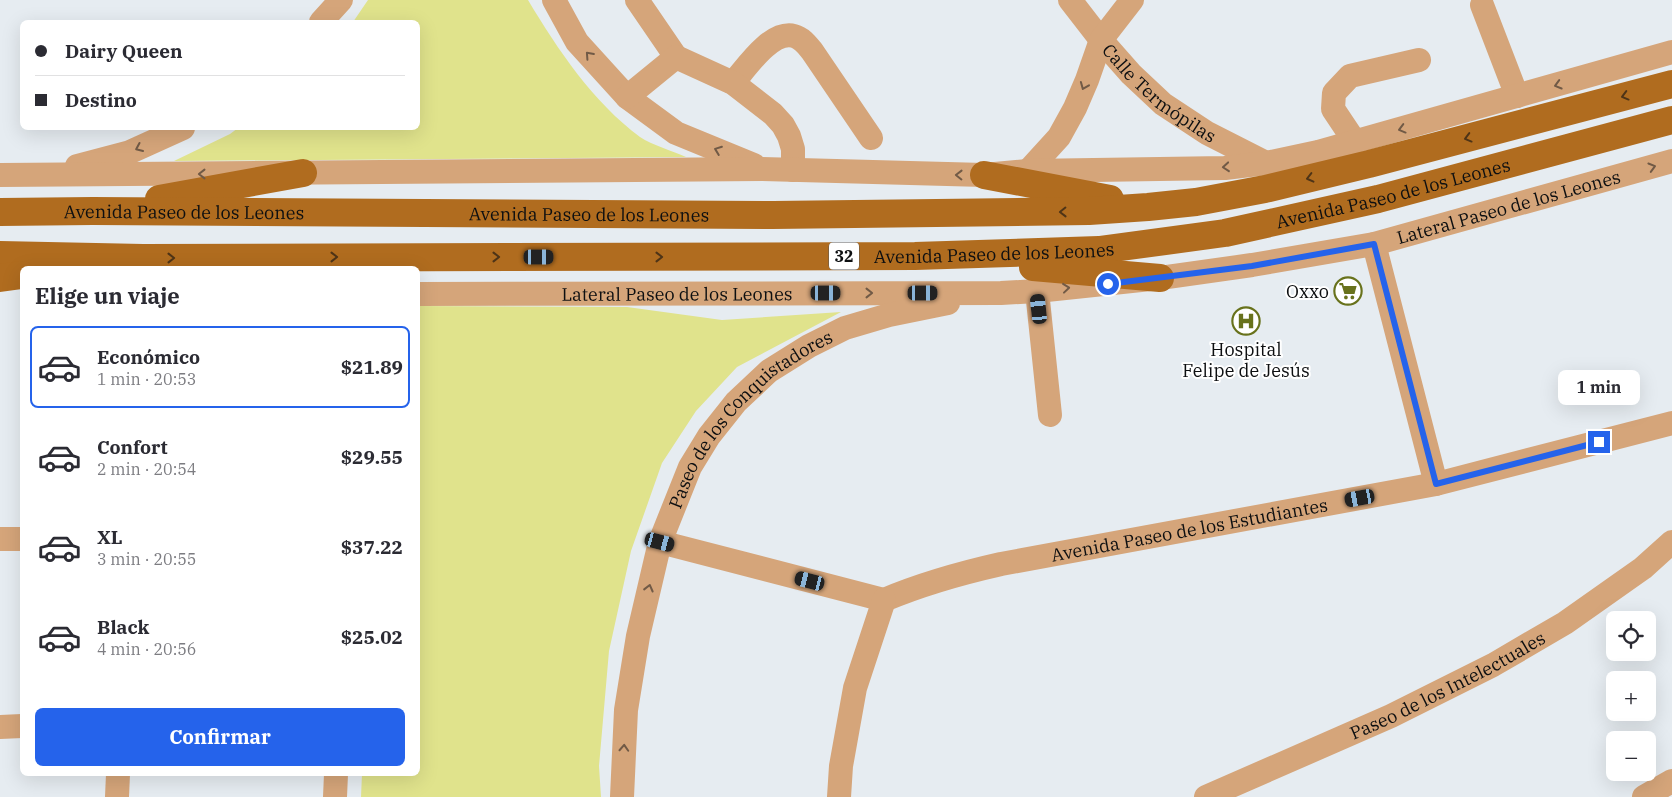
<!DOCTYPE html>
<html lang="es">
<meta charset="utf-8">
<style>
:root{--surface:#fff;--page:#f7f7f7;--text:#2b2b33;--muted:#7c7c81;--line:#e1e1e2;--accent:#2563eb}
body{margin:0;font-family:"IBM Plex Serif",serif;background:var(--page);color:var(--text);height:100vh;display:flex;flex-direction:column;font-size:19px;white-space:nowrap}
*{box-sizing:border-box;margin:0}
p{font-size:16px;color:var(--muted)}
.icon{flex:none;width:28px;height:28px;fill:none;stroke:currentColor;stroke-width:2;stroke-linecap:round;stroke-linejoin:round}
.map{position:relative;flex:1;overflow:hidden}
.side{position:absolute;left:20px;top:266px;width:400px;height:510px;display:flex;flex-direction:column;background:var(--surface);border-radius:8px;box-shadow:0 5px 20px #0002}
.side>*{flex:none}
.hud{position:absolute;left:20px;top:20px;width:400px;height:110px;border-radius:8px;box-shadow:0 5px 20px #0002;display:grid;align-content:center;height:110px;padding:0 15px;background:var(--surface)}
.tools{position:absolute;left:1606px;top:611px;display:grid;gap:10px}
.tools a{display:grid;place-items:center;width:50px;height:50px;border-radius:8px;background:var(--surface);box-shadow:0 5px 20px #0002;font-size:25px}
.end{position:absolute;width:22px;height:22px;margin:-11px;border:6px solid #2563eb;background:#fff;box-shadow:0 0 0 2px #fff}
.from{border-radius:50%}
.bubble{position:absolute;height:35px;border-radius:8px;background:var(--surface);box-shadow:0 5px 20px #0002;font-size:16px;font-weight:800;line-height:35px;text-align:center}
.car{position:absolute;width:15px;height:30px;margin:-15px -8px;border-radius:6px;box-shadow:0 0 4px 1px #0007;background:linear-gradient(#222 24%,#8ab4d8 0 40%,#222 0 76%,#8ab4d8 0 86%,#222 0)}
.hud b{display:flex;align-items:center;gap:18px;height:48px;font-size:19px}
.hud b+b{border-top:1px solid var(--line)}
.hud i{width:12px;height:12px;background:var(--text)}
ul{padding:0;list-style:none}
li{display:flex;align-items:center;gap:15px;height:82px;margin:0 10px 8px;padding:0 5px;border:2px solid transparent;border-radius:8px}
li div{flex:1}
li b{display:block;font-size:19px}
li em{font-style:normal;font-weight:800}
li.active{border-color:var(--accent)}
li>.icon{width:45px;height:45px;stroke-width:1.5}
h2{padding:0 15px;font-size:22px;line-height:60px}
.button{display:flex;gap:10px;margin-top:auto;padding:10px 15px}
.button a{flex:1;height:58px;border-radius:8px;background:var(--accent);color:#fff;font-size:20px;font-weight:800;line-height:58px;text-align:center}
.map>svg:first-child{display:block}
</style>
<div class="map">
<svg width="1672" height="797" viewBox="0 0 1672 797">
<rect width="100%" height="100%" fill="#e6ecf1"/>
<g fill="#e0e38c">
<path d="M368,0H528C558,50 593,102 640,137C652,145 673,151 686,157L174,161L230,134L238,128H418V22H353Z"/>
<polygon points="418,306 627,307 722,320 841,312 737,367 696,411 662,463 631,551 609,651 599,766 601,797 361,797 362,774 418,774"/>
</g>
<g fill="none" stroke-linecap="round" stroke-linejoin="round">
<g stroke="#d5a57a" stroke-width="24">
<polyline points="554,0 577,42 627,97 676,133 754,165"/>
<polyline points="637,0 676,57"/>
<path id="s1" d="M1070,0L1101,40L1131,74L1163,104L1207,133L1266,163"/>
<polyline points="1482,5 1517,96"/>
<polyline points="321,22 341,0"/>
<path d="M733,83C746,68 771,30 794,36C802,38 807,45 812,51L871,138"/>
<polyline points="627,97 676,57 733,83 773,114 783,125 789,136 793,149 793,170"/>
<polyline points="1355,142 1333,109 1334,93 1350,76 1419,60"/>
<polyline points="77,166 130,152 183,128"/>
<polyline points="1028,171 1059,137 1075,108 1087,80 1101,40 1132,0"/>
<polyline points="0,175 762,169 984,175 1028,171 1225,168 1266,163 1318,152 1672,52"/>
<polyline points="1374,244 1436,484"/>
<polyline points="1037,291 1050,415"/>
<path id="s2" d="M418,294L1001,293L1037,291L1160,278L1252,265L1374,244L1672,161"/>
<polyline points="0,539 22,539"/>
<polyline points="660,542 884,600"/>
<path id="s3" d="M884,600C922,584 961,573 1001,564L1436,484L1672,423"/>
<polyline points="0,727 22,726"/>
<polyline points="117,797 118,774"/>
<polyline points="335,797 336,774"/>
<path id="s4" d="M622,797L626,710L638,636L660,542L690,467L709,436L736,402L769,371L809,346L845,328L889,315L948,303"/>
<polyline points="839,797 841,766 855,688 884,600"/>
<path id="s5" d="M1206,797L1391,716L1493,665L1565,623L1643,568L1672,542"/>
<polyline points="1644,797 1672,781"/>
</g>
<g stroke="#b06c1f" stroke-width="28">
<polyline points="984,175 1110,199"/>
<polyline points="159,199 303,173"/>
<path id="s6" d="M0,212L93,211L773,215L1089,211L1148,207L1196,202L1265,189L1369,164L1672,84"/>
<path id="s7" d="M0,255L143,258L915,256L1099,250L1225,233L1378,199L1672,120"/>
<polyline points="1033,267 1160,278"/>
<polyline points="0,278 22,275"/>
</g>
</g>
<defs><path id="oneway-chevron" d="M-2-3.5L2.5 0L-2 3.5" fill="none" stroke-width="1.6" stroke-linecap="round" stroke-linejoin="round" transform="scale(1.25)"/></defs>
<g stroke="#715a46">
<use href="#oneway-chevron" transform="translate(589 55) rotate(-132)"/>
<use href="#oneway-chevron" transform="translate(1558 85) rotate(164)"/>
<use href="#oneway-chevron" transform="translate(1084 86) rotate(112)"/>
<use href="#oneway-chevron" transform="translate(1402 129) rotate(165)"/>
<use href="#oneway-chevron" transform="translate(139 148) rotate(156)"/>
<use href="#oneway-chevron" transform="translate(718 150) rotate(-159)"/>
<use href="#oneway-chevron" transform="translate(1226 167) rotate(175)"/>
<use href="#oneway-chevron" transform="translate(1652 167) rotate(-16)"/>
<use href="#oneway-chevron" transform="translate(202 174) rotate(180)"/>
<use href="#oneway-chevron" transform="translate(959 175) rotate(-179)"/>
<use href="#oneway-chevron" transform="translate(1066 288) rotate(-6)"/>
<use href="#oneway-chevron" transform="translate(869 293)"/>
<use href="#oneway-chevron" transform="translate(649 588) rotate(-76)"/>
<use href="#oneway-chevron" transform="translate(624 748) rotate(-87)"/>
</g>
<g stroke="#4e3417">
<use href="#oneway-chevron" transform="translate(1625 96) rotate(165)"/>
<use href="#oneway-chevron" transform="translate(1468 138) rotate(165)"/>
<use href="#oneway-chevron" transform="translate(1310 178) rotate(166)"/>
<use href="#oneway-chevron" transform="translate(1063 212) rotate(179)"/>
<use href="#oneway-chevron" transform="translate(334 257)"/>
<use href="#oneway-chevron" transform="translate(496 257)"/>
<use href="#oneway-chevron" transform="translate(659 257)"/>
<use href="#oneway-chevron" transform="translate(171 258)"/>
</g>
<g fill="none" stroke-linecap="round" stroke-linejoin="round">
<polyline stroke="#2563eb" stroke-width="6" points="1108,284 1252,266 1374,244 1436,484 1599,442"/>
</g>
<defs>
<g id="supermarket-ring" transform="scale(1.4375)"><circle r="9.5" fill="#fff" stroke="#68721c" stroke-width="1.5"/><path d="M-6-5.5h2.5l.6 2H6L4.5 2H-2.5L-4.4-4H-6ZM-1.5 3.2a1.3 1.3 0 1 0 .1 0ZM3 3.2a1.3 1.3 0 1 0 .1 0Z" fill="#68721c"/></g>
<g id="hospital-ring" transform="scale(1.4375)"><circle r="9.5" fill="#fff" stroke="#68721c" stroke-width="1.5"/><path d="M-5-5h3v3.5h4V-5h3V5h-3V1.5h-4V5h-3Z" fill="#68721c"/></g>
</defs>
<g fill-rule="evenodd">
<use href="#supermarket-ring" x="1348" y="291"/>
<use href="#hospital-ring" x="1246" y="321"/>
</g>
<g text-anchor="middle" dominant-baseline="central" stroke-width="4" stroke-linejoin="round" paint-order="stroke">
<rect fill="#fff" stroke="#565758" stroke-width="1" x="829" y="242.5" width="30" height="27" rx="4"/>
<g font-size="16" font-weight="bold" fill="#0d0f11">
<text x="844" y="256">32</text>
</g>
<g font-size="18" fill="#0d0f11" stroke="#fff">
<text stroke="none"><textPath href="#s1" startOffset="130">Calle Termópilas</textPath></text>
<text stroke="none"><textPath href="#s7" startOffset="1399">Avenida Paseo de los Leones</textPath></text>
<text stroke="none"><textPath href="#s2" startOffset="1099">Lateral Paseo de los Leones</textPath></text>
<text stroke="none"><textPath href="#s6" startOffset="184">Avenida Paseo de los Leones</textPath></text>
<text stroke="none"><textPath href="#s6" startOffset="589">Avenida Paseo de los Leones</textPath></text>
<text stroke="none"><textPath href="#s7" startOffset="994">Avenida Paseo de los Leones</textPath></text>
<text stroke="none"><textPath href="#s2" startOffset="259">Lateral Paseo de los Leones</textPath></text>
<text stroke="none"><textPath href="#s4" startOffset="416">Paseo de los Conquistadores</textPath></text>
<text stroke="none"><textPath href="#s3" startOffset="314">Avenida Paseo de los Estudiantes</textPath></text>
<text stroke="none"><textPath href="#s5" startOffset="266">Paseo de los Intelectuales</textPath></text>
</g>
<g font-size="18" fill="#0d0f11" stroke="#fff" text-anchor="end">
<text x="1329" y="291">Oxxo</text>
<text x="1246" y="349" text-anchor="middle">Hospital<tspan x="1246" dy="21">Felipe de Jesús</tspan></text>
</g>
</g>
</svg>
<div class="tools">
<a><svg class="icon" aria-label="locate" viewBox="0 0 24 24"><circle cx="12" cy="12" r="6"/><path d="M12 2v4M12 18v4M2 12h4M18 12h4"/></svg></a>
<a>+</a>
<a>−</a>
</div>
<i class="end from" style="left:1108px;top:284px"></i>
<i class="end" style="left:1599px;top:442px"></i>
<div class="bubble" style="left:1558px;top:370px;width:82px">1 min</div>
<i class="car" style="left:539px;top:257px;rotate:90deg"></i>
<i class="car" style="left:826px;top:293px;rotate:90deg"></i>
<i class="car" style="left:923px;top:293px;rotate:90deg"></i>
<i class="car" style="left:1039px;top:309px;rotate:354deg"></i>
<i class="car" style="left:1360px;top:498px;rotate:260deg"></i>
<i class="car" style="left:660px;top:542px;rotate:105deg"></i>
<i class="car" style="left:810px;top:581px;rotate:284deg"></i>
<div class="hud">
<b><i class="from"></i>Dairy Queen</b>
<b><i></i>Destino</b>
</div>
<section class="side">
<h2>Elige un viaje</h2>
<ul>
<li class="active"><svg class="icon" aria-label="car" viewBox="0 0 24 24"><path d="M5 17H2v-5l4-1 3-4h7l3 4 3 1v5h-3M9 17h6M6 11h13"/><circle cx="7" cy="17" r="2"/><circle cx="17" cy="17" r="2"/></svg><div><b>Económico</b><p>1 min · 20:53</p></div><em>$21.89</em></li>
<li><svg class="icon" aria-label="car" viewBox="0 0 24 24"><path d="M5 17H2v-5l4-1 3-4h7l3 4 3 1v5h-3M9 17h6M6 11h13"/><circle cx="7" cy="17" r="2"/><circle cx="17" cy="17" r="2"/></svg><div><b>Confort</b><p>2 min · 20:54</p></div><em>$29.55</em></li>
<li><svg class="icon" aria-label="car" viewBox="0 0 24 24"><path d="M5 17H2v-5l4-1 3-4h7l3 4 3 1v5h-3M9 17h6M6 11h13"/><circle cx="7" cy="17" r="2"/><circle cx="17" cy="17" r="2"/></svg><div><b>XL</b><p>3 min · 20:55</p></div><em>$37.22</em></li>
<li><svg class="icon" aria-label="car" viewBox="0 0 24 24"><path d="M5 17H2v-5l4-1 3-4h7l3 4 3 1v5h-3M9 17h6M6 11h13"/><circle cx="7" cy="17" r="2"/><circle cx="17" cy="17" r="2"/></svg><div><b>Black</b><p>4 min · 20:56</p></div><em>$25.02</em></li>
</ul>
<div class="button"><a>Confirmar</a></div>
</section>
</div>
